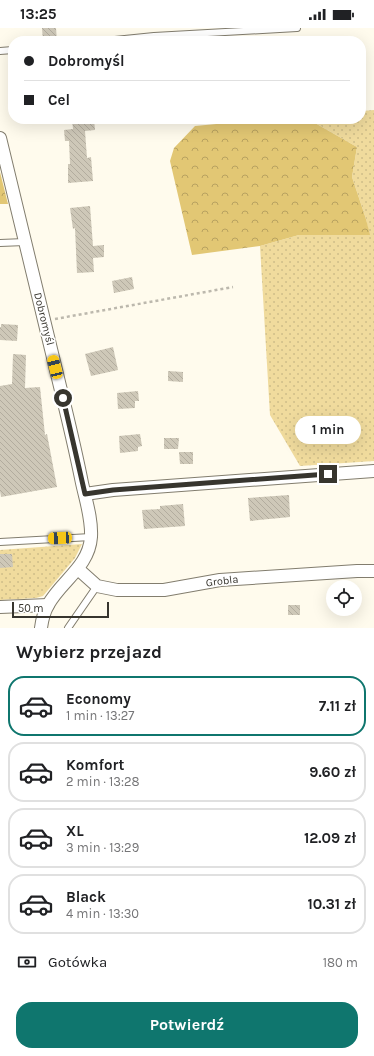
<!DOCTYPE html>
<html lang="pl">
<meta charset="utf-8">
<style>
:root{--surface:#fff;--page:#f6f6f6;--text:#202124;--muted:#757577;--line:#e0e0e0;--accent:#0f766e}
body{margin:0;font-family:Karla,sans-serif;background:var(--page);color:var(--text);height:100vh;display:flex;flex-direction:column;font-size:15px;white-space:nowrap}
*{box-sizing:border-box;margin:0}
p{font-size:13px;color:var(--muted)}
.icon{flex:none;width:22px;height:22px;fill:none;stroke:currentColor;stroke-width:2;stroke-linecap:round;stroke-linejoin:round}
.map{position:relative;height:600px;overflow:hidden}
.panel{display:flex;flex-direction:column;background:var(--surface);flex:1}
.panel>*{flex:none}
.hud{position:absolute;left:8px;top:8px;width:358px;height:88px;border-radius:16px;box-shadow:0 4px 16px #0002;display:grid;align-content:center;height:88px;padding:0 16px;background:var(--surface)}
.fabs{position:absolute;left:326px;top:552px;display:grid;gap:8px}
.fabs a{display:grid;place-items:center;width:36px;height:36px;border-radius:50%;background:var(--surface);box-shadow:0 4px 16px #0002;font-size:20px}
.scale{position:absolute;left:12px;bottom:10px;width:97px;box-sizing:border-box;padding-left:4px;border:2px solid #37352e;border-top:0;font-size:11px;line-height:14px;white-space:nowrap;color:#37352e;-webkit-text-stroke:3px #fff;paint-order:stroke}
.end{position:absolute;width:18px;height:18px;margin:-9px;border:5px solid #37352e;background:#fff;box-shadow:0 0 0 2px #fff}
.from{border-radius:50%}
.bubble{position:absolute;height:28px;border-radius:14px;background:var(--surface);box-shadow:0 4px 16px #0002;font-size:13px;font-weight:700;line-height:28px;text-align:center}
.car{position:absolute;width:12px;height:24px;margin:-12px -6px;border-radius:5px;box-shadow:0 0 3px 1px #0007;background:linear-gradient(#f5c518 24%,#345 0 40%,#f5c518 0 76%,#345 0 86%,#f5c518 0)}
.hud b{display:flex;align-items:center;gap:14px;height:38px;font-size:15px}
.hud b+b{border-top:1px solid var(--line)}
.hud i{width:10px;height:10px;background:var(--text)}
ul{padding:0;list-style:none}
li{display:flex;align-items:center;gap:12px;height:60px;margin:0 8px 6px;padding:0 8px;border:2px solid var(--line);border-radius:16px}
li div{flex:1}
li b{display:block;font-size:15px}
li em{font-style:normal;font-weight:700}
li.current{border-color:var(--accent)}
li>.icon{width:36px;height:36px;stroke-width:1.5}
h2{padding:0 16px;font-size:18px;line-height:48px}
.pay{display:flex;align-items:center;gap:10px;height:44px;padding:0 16px;font-size:15px}
.pay p{margin-inline-start:auto}
.button{display:flex;gap:8px;margin-top:auto;padding:8px 16px}
.button a{flex:1;height:46px;border-radius:16px;background:var(--accent);color:#fff;font-size:16px;font-weight:700;line-height:46px;text-align:center}
.status{display:flex;justify-content:space-between;align-items:center;height:28px;padding:0 20px;background:var(--surface);direction:ltr}
.status svg{height:11px;fill:currentColor}
.map>svg:first-child{display:block}
</style>
<div class="status"><b>13:25</b><svg viewBox="0 0 49 12"><path d="M0 12V9h3v3zM5 12V6h3v6zM10 12V3h3v9zM15 12V0h3v12zM26 1h20v11H26zM47 4h2v5h-2z"/></svg></div>
<div class="map">
<svg width="374" height="600" viewBox="0 0 374 600">
<defs>
<pattern id="green-dots" width="8" height="8" patternUnits="userSpaceOnUse"><rect width="8" height="8" fill="#f0db9d"/><path d="M2 2h.1M6 6h.1" fill="none" stroke="#cebd88" stroke-width="1.8" stroke-linecap="round"/></pattern>
<pattern id="forest-crowns" width="20" height="18" patternUnits="userSpaceOnUse"><rect width="20" height="18" fill="#e2c774"/><path d="M2 6a3 3 0 1 1 6 0M12 15a3 3 0 1 1 6 0" fill="none" stroke="#b8a260"/></pattern>
<pattern id="building-back-hatch" width="6" height="6" patternUnits="userSpaceOnUse"><rect width="6" height="6" fill="#cec8b8"/><path d="M-1 5l2 2M0 0l6 6M5-1l2 2" fill="none" stroke="#b2ac9e"/></pattern>
</defs>
<rect width="100%" height="100%" fill="#fffbed"/>
<g fill="url(#green-dots)">
<polygon points="374,82 374,433 300,438 270,387 260,218 299,207 369,207 366,191 352,149 357,119 308,91 361,91 361,83"/>
<polygon points="82,516 75,530 43,568 36,570 0,572 0,522"/>
</g>
<g fill="url(#forest-crowns)">
<polygon points="269,91 308,91 357,119 352,149 366,191 370,207 299,207 260,218 192,227 170,133 174,120 195,98"/>
<polygon points="0,144 8,176 0,176"/>
</g>
<g fill="url(#building-back-hatch)">
<polygon points="42,0 56,0 57,13 43,13"/>
<polygon points="72,91 94,91 95,102 85,103 87,130 91,129 93,153 68,155 68,136 70,136 69,113 65,113 64,102 73,101"/>
<polygon points="90,178 93,218 104,217 104,229 93,230 94,244 77,245 75,200 73,201 70,180"/>
<polygon points="132,249 134,261 114,265 112,253"/>
<polygon points="1,296 18,297 17,313 0,312 0,299 1,299"/>
<polygon points="113,319 118,342 91,348 85,326"/>
<polygon points="13,326 26,327 25,360 40,359 45,407 47,406 57,459 1,469 0,463 0,358 12,356"/>
<polygon points="168,343 183,344 183,354 168,353"/>
<polygon points="138,363 139,373 135,373 135,380 118,381 117,365"/>
<polygon points="140,406 142,418 138,419 138,423 120,425 119,408"/>
<polygon points="164,410 179,410 178,421 164,421"/>
<polygon points="179,424 193,424 193,436 180,436"/>
<polygon points="289,467 290,489 250,493 248,470"/>
<polygon points="183,476 185,498 144,501 142,482 160,481 160,478"/>
<polygon points="0,526 12,526 13,539 0,540"/>
<rect x="288" y="577" width="12" height="10"/>
</g>
<g fill="none" stroke-linecap="round" stroke-linejoin="round">
<g stroke="#827d6e" stroke-width="8">
<g id="lane">
<polyline points="105,13 154,8 297,0"/>
<polyline points="0,23 13,22"/>
<polyline points="0,215 25,214"/>
<polyline points="0,514 91,509"/>
<polyline points="68,600 97,558"/>
</g>
</g>
<g stroke="#827d6e" stroke-width="14">
<g id="street">
<path d="M0,110C22,200 43,289 65,379C71,404 77,430 82,455C86,473 92,491 91,509C89,539 61,553 48,577C44,584 42,592 41,600"/>
<polyline points="85,466 113,462 374,443"/>
<polyline points="78,541 97,558 117,562 164,562 220,552 357,543 374,543"/>
<polyline points="0,579 48,577"/>
</g>
</g>
<polyline stroke="#bcb8ad" stroke-width="2.5" stroke-dasharray="3 3" stroke-linecap="butt" points="55,291 233,259"/>
<use href="#lane" stroke="#fff" stroke-width="6"/>
<use href="#street" stroke="#fff" stroke-width="12"/>
</g>
<g fill="none" stroke-linecap="round" stroke-linejoin="round">
<polyline stroke="#37352e" stroke-width="5" points="63,370 85,466 113,462 328,446"/>
</g>
<g text-anchor="middle" dominant-baseline="central" stroke-width="3" stroke-linejoin="round" paint-order="stroke">
<g font-size="11" fill="#37352e" stroke="#fff">
<text transform="translate(44 291) rotate(76)">Dobromyśl</text>
<text transform="translate(222 553) rotate(-7)">Grobla</text>
</g>
</g>
</svg>
<div class="fabs">
<a><svg class="icon" aria-label="locate" viewBox="0 0 24 24"><circle cx="12" cy="12" r="6"/><path d="M12 2v4M12 18v4M2 12h4M18 12h4"/></svg></a>
</div>
<div class="scale">50 m</div>
<i class="end from" style="left:63px;top:370px"></i>
<i class="end" style="left:328px;top:446px"></i>
<div class="bubble" style="left:295px;top:388px;width:66px">1 min</div>
<i class="car" style="left:55px;top:339px;rotate:346deg"></i>
<i class="car" style="left:60px;top:510px;rotate:267deg"></i>
<div class="hud">
<b><i class="from"></i>Dobromyśl</b>
<b><i></i>Cel</b>
</div>
</div>
<section class="panel">
<h2>Wybierz przejazd</h2>
<ul>
<li class="current"><svg class="icon" aria-label="car" viewBox="0 0 24 24"><path d="M5 17H2v-5l4-1 3-4h7l3 4 3 1v5h-3M9 17h6M6 11h13"/><circle cx="7" cy="17" r="2"/><circle cx="17" cy="17" r="2"/></svg><div><b>Economy</b><p>1 min · 13:27</p></div><em>7.11 zł</em></li>
<li><svg class="icon" aria-label="car" viewBox="0 0 24 24"><path d="M5 17H2v-5l4-1 3-4h7l3 4 3 1v5h-3M9 17h6M6 11h13"/><circle cx="7" cy="17" r="2"/><circle cx="17" cy="17" r="2"/></svg><div><b>Komfort</b><p>2 min · 13:28</p></div><em>9.60 zł</em></li>
<li><svg class="icon" aria-label="car" viewBox="0 0 24 24"><path d="M5 17H2v-5l4-1 3-4h7l3 4 3 1v5h-3M9 17h6M6 11h13"/><circle cx="7" cy="17" r="2"/><circle cx="17" cy="17" r="2"/></svg><div><b>XL</b><p>3 min · 13:29</p></div><em>12.09 zł</em></li>
<li><svg class="icon" aria-label="car" viewBox="0 0 24 24"><path d="M5 17H2v-5l4-1 3-4h7l3 4 3 1v5h-3M9 17h6M6 11h13"/><circle cx="7" cy="17" r="2"/><circle cx="17" cy="17" r="2"/></svg><div><b>Black</b><p>4 min · 13:30</p></div><em>10.31 zł</em></li>
</ul>
<div class="pay"><svg class="icon" aria-label="cash" viewBox="0 0 24 24"><path d="M3 7h18v10H3z"/><circle cx="12" cy="12" r="2"/></svg>Gotówka<p>180 m</p></div>
<div class="button"><a>Potwierdź</a></div>
</section>
